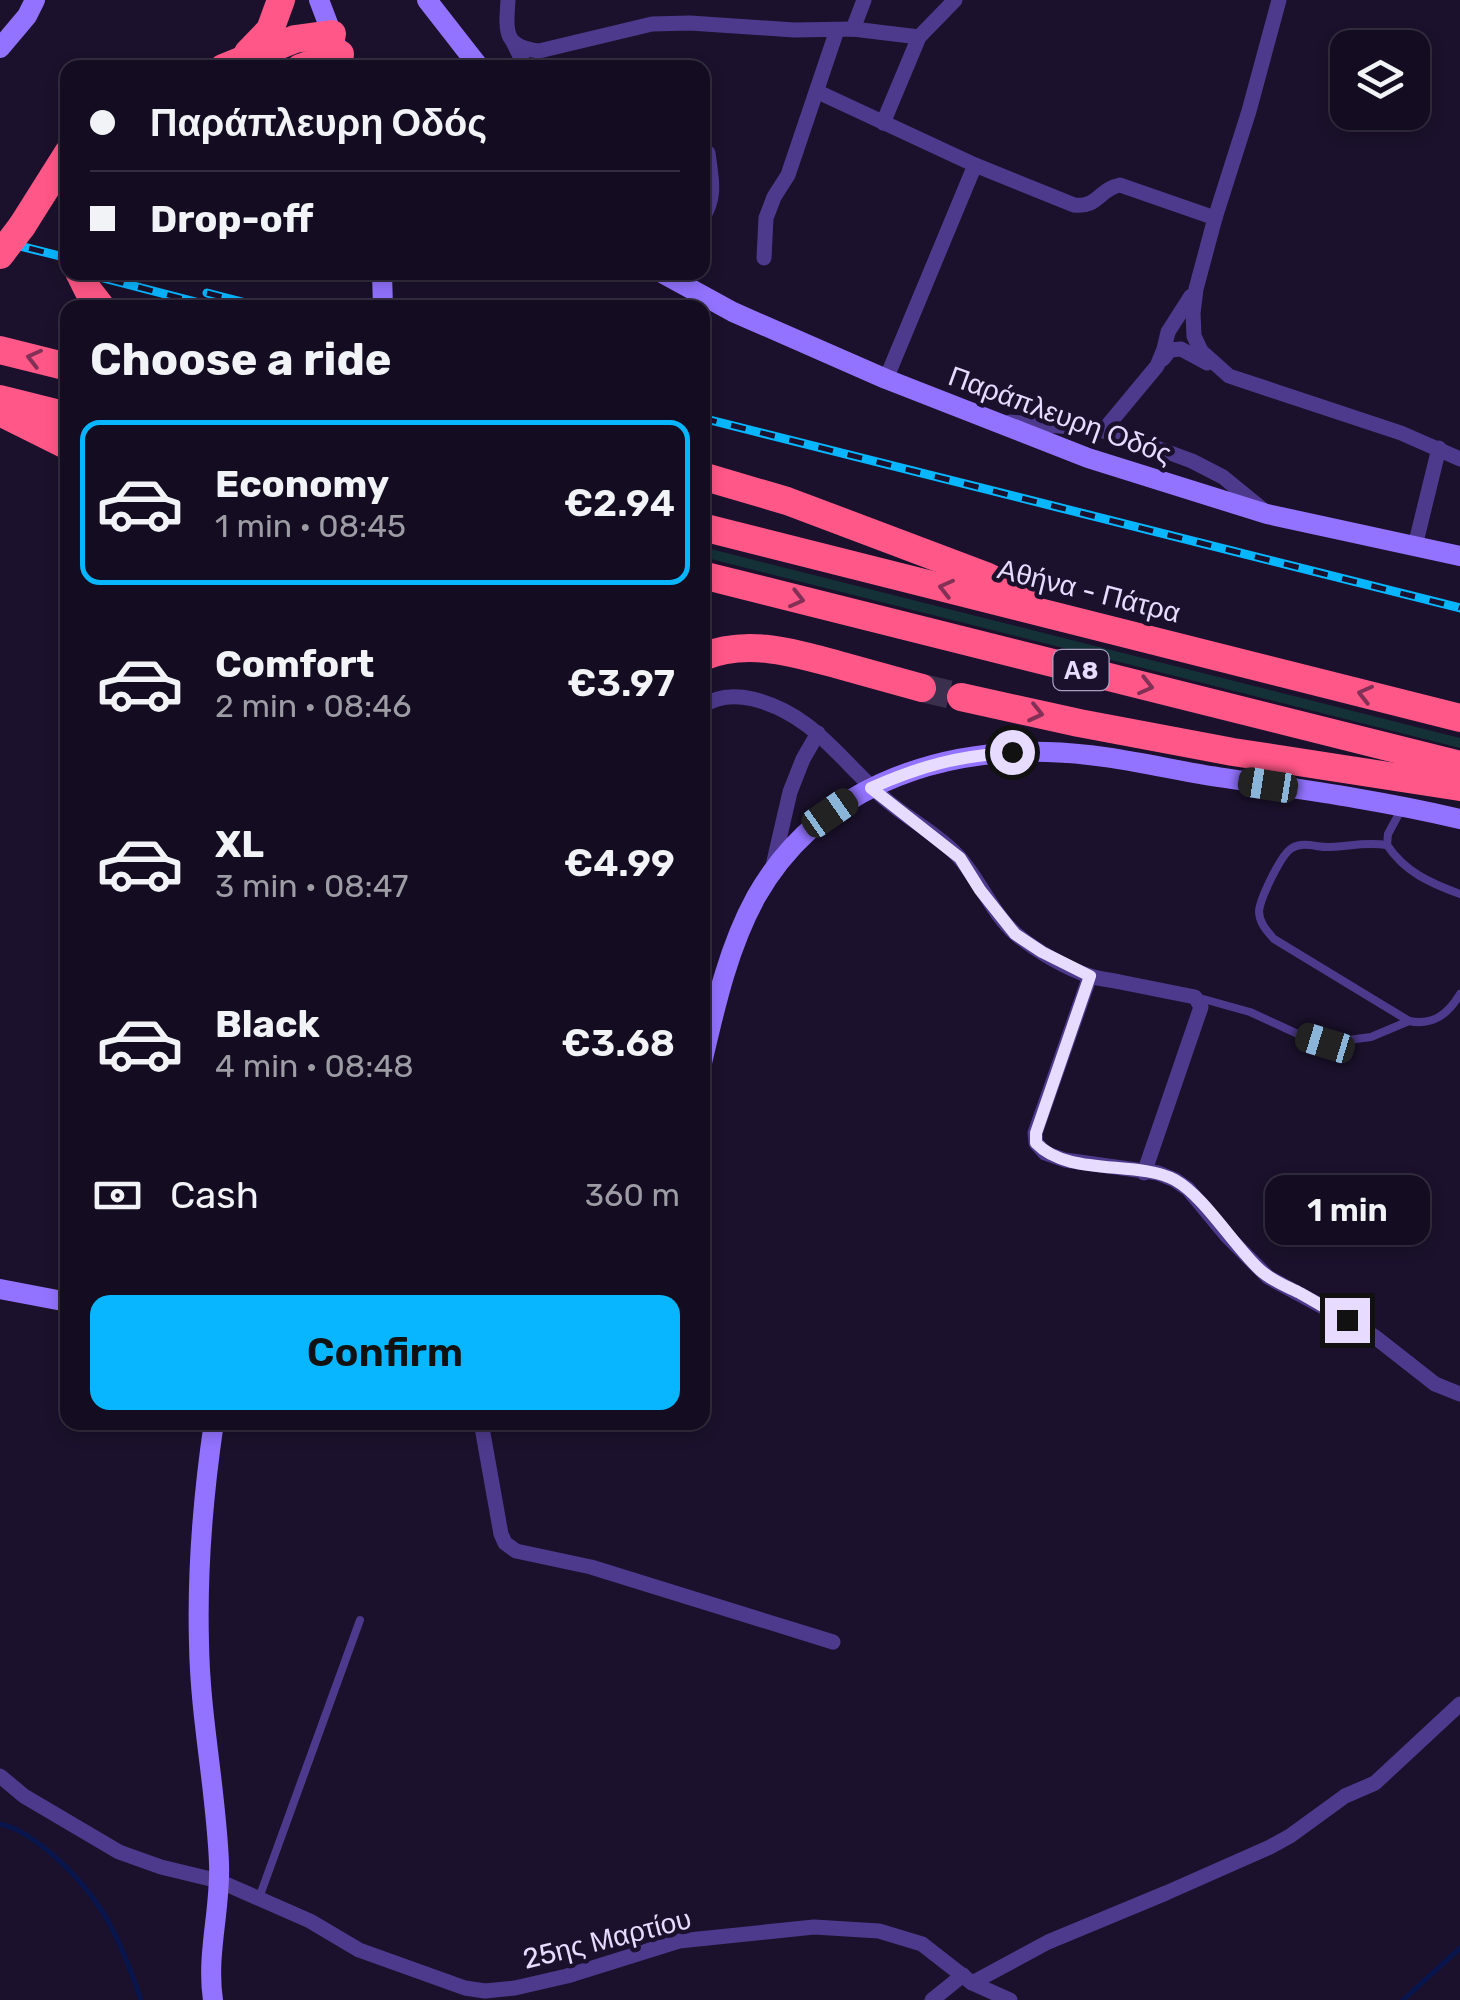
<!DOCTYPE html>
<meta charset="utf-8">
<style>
:root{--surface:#140d21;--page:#211b2e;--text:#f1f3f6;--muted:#9d9ca5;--line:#332d3f;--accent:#08b6ff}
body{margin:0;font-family:Rubik,sans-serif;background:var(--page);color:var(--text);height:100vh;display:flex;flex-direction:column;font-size:38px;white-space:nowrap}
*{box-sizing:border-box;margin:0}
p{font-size:32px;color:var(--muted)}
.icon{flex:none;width:55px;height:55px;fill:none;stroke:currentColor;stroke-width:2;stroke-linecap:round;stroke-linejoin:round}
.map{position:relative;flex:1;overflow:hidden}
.details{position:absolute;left:60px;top:300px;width:650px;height:1130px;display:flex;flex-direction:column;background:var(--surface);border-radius:20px;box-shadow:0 5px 15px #0003,0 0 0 2px var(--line)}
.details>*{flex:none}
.hud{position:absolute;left:60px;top:60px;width:650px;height:220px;border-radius:20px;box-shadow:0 5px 15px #0003,0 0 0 2px var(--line);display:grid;align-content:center;height:220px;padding:0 30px;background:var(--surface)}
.fabs{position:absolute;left:1330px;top:30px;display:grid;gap:20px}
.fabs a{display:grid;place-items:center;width:100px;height:100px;border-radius:20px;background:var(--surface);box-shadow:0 5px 15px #0003,0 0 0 2px var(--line);font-size:50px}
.end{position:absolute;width:45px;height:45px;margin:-22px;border:12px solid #e7dcff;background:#111;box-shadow:0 0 0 5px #111}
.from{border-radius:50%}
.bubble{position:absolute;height:70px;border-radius:20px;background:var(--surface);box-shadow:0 5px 15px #0003,0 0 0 2px var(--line);font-size:32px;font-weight:600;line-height:70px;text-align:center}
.car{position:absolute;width:30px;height:60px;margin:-30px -15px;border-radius:12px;box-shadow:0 0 8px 2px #0007;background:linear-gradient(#222 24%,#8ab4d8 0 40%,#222 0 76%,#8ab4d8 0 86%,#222 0)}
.hud b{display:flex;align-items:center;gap:35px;height:95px;font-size:38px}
.hud b+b{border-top:2px solid var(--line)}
.hud i{width:25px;height:25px;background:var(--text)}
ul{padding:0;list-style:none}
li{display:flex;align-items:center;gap:30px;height:165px;margin:0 20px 15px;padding:0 10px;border:5px solid transparent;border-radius:20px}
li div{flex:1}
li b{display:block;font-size:38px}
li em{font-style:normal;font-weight:600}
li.selected{border-color:var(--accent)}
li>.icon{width:90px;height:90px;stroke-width:1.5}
h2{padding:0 30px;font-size:45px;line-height:120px}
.pay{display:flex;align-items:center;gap:25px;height:110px;padding:0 30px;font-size:38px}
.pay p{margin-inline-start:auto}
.action{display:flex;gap:20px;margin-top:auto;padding:20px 30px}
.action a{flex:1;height:115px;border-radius:20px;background:var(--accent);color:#111;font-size:40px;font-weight:600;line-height:115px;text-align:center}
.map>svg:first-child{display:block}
</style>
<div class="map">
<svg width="1460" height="2000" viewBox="0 0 1460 2000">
<rect width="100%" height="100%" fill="#1b112c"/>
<polygon fill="#133137" points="703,547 1460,738 1460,748 703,557"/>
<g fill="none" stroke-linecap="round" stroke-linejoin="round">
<g stroke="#09154d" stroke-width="5">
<path d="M0,1824C18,1828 33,1839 47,1850C101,1895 119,1935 141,2000"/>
<polyline points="1403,2000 1460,1948"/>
</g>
<polyline stroke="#3a2f4c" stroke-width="28" stroke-dasharray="28 14" stroke-linecap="butt" points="922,688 961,697"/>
<g stroke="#4e3a8d" stroke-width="8">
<path d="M1402,808L1388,834L1387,845C1405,872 1430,883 1460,894"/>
<path d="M1387,845C1365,842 1351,846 1331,847C1317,848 1305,841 1292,848C1281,854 1260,899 1259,911C1259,923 1267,931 1274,939L1409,1021C1433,1026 1448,1014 1460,994"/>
<polyline points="1196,997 1250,1012 1300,1035 1325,1043 1371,1037 1409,1021"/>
<polyline points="259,1898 360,1620"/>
</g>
<g stroke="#4e3a8d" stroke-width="15">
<path d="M508,0C506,31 503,47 539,51L652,24L690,23L794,30L853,29L919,37"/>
<polyline points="1279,0 1249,111 1215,218 1196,289 1193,313 1194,336 1201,351 1229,376 1401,433 1460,459"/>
<polyline points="853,29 864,0"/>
<polyline points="514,44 526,68"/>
<path d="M818,92L975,165L1074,205C1098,208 1099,189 1120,185L1215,218"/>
<polyline points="883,123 919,37 955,0"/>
<path d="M702,218C717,198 711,177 708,153"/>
<polyline points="764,258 766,218 774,197 788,175 837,30"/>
<polyline points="1163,359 1170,350 1181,349 1207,363"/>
<polyline points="886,379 975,165"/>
<polyline points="1010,422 1096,429 1124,436 1192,461 1223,477 1261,508"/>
<polyline points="1103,431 1157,366 1164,349 1168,332 1191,296"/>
<polyline points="1415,546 1439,448"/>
<path d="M702,707C717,695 735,695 753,699C814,714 840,761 885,799C908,819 936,833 957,855C980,879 991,913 1017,935C1035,950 1067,969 1090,976C1100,979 1110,980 1120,982C1145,987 1170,992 1195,997L1201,1007L1144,1173"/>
<polyline points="772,870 790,792 803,759 818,733"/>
<polyline points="1090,976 1035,1133 1036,1143 1045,1153 1065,1160 1158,1173 1175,1180 1188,1189 1227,1236 1268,1277 1347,1320 1375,1337 1435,1384 1460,1394"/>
<polyline points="481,1422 501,1534 505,1543 516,1551 591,1567 833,1642"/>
<polyline points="0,1776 24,1796 119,1852 161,1867 219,1881 310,1921 359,1950 465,1988 485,1991 515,1988 567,1976 679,1941 814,1927 879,1931 922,1944 972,1983 1010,2000"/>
<polyline points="972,1983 1048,1942 1166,1893 1270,1847 1290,1836 1345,1796 1375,1783 1460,1704"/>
<polyline points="932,2000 963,1975"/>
</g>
<g stroke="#9273ff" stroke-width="20">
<polyline points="319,0 345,68"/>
<polyline points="427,0 480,68"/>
<polyline points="0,48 27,16 35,0"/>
<polyline points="382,272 383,308"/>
<polyline points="660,272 733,312 886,379 1088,458 1267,514 1460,556"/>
<path d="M702,1063C715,1007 728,948 756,897C816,791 931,749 1047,752C1100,753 1153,766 1205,775C1290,788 1376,799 1460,819"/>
<polyline points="0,1289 68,1302"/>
<path d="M213,2000C206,1954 221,1909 219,1863C216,1789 200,1717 199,1643C197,1569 203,1496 214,1422"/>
</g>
<g stroke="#ff5787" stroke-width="28">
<polyline points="248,53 270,30 281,0"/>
<polyline points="223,68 295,39 332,34"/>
<polyline points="300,68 340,54"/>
<polyline points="22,226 68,153"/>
<polyline points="79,272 88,290 102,308"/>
<polyline points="0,350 68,367"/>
<polyline points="0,399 68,416"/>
<polyline points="0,412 68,446"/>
<polyline points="702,476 787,501 986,576 1028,597"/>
<polyline points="702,527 1460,718"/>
<polyline points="702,575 1460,765"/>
<path d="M702,657C748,638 794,653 839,665C867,673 894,680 922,688"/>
<polyline points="961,697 1079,723 1233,752 1460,787"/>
</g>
<g stroke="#08b6ff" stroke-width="9">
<g id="rail">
<polyline points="0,241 68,258"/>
<polyline points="80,272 219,308"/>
<polyline points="207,293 265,308"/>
<polyline points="702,418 1460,608"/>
</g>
</g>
<use href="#rail" stroke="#1b112c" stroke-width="5" stroke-dasharray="15" stroke-linecap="butt"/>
<polyline stroke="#ff5787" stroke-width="28" points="0,255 22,226"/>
</g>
<defs><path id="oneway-chevron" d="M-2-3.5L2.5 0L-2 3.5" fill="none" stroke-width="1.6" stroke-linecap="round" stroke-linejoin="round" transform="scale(2.5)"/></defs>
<g stroke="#823055">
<use href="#oneway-chevron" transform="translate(34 358) rotate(-166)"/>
<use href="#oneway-chevron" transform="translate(946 588) rotate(-166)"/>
<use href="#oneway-chevron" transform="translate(797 599) rotate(14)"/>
<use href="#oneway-chevron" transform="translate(1146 686) rotate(14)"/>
<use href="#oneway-chevron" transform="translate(1365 694) rotate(-166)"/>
<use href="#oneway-chevron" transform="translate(1036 713) rotate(13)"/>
</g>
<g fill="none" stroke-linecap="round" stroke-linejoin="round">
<path stroke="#e7dcff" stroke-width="12" d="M1012,752C956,757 923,765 871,788L960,858L980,890L1015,934L1042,952L1090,976L1036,1133V1143C1068,1177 1137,1160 1175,1180C1204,1196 1234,1246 1260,1270C1272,1281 1286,1286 1300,1293C1316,1302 1331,1311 1347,1320"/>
</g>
<g text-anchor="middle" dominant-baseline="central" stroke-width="9" stroke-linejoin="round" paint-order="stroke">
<rect fill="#1b112c" stroke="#aa9fc0" stroke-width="2.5" x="1053.5" y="650" width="55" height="40" rx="8"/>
<g font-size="25" font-weight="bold" fill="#e7dcff">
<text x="1081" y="670">Α8</text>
</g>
<g font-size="28" fill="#e7dcff" stroke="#1b112c">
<text transform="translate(1060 415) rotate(20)">Παράπλευρη Οδός</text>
<text transform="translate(1089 591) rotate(14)">Αθήνα - Πάτρα</text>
<text transform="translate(607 1939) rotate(-14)">25ης Μαρτίου</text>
</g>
</g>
</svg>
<div class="fabs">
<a><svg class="icon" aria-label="layers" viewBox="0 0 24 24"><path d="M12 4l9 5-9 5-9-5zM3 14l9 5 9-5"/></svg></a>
</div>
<i class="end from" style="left:1012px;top:752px"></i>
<i class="end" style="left:1347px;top:1320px"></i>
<div class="bubble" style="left:1265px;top:1175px;width:165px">1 min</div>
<i class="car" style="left:1268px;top:785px;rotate:279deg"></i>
<i class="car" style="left:830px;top:813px;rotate:55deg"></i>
<i class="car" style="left:1325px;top:1043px;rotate:287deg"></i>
<div class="hud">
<b><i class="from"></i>Παράπλευρη Οδός</b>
<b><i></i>Drop-off</b>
</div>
<section class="details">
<h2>Choose a ride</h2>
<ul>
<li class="selected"><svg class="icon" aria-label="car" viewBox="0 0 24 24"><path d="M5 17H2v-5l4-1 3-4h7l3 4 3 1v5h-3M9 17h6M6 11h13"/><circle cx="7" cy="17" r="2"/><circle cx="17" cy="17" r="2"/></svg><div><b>Economy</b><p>1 min · 08:45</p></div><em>€2.94</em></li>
<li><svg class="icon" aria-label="car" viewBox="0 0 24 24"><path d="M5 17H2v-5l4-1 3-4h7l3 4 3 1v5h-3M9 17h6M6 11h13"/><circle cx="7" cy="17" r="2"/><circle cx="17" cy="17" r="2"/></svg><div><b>Comfort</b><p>2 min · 08:46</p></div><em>€3.97</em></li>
<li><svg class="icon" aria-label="car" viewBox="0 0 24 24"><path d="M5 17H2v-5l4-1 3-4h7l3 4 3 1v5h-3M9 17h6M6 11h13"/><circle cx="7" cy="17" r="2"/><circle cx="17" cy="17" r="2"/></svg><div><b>XL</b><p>3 min · 08:47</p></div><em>€4.99</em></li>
<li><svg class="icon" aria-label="car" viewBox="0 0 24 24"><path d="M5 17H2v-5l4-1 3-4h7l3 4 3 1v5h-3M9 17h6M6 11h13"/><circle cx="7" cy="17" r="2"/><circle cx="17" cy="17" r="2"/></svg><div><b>Black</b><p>4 min · 08:48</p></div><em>€3.68</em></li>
</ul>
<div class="pay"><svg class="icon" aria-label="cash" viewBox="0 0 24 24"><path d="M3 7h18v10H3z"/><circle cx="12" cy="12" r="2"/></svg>Cash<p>360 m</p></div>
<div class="action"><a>Confirm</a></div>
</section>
</div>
